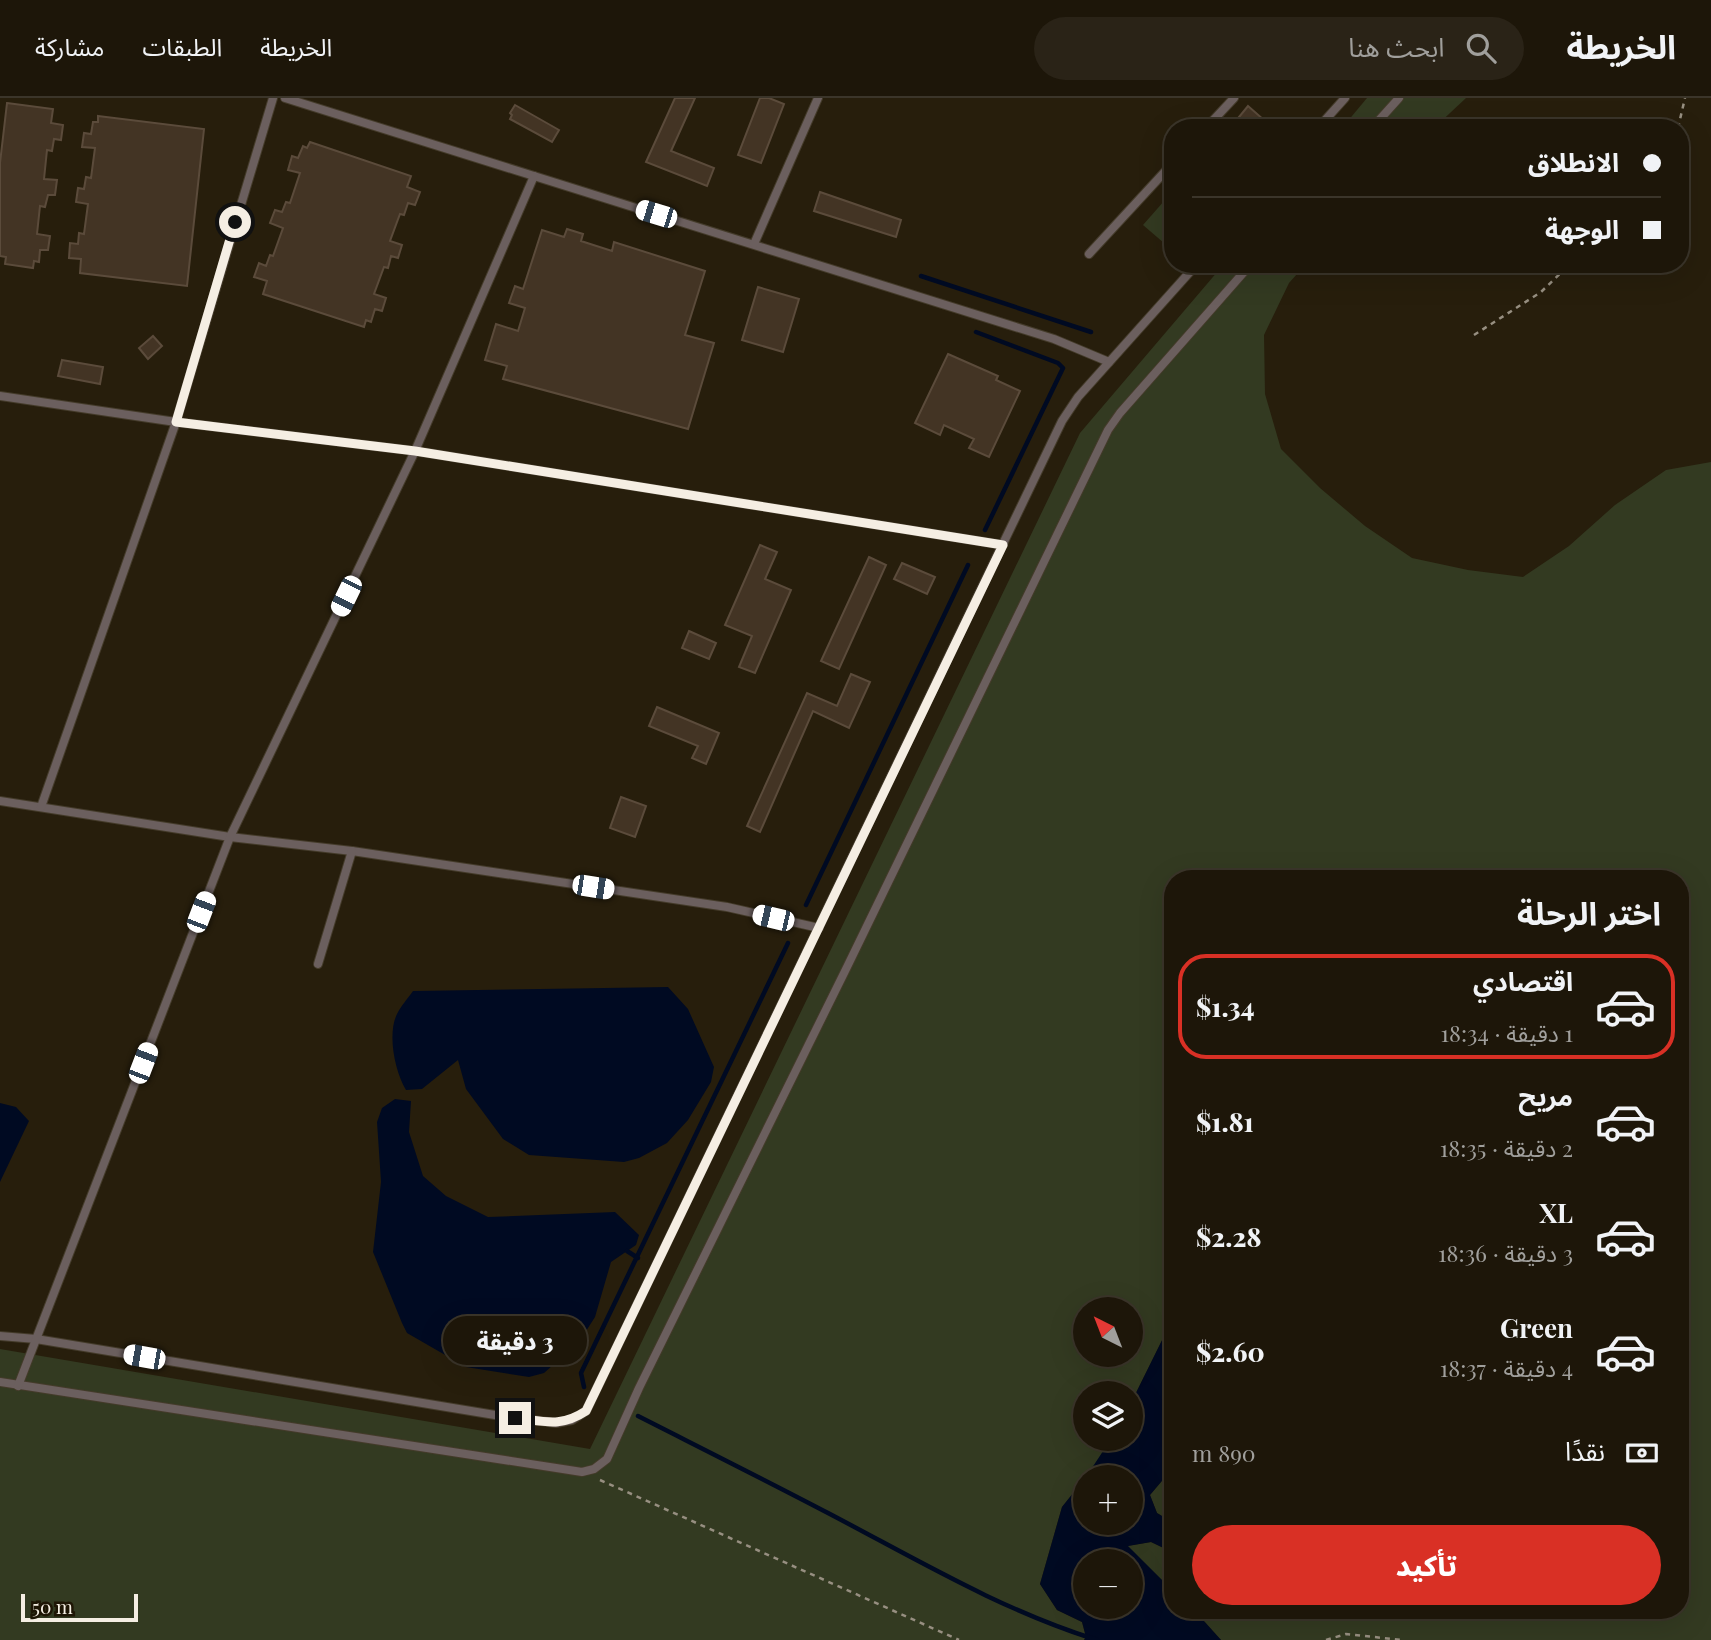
<!DOCTYPE html>
<html lang="ar">
<meta charset="utf-8">
<style>
:root{--surface:#1d1609;--page:#2a2317;--text:#f1f3f6;--muted:#a09f9c;--line:#3b352a;--accent:#d93025}
body{margin:0;font-family:"Playfair Display","Noto Sans Arabic",serif;background:var(--page);color:var(--text);direction:rtl;height:100vh;display:flex;flex-direction:column;font-size:26px;white-space:nowrap}
*{box-sizing:border-box;margin:0}
p{font-size:23px;color:var(--muted)}
.icon{flex:none;width:38px;height:38px;fill:none;stroke:currentColor;stroke-width:2;stroke-linecap:round;stroke-linejoin:round}
.map{position:relative;flex:1;overflow:hidden;direction:ltr}
.details{position:absolute;left:1164px;top:772px;width:525px;height:749px;display:flex;flex-direction:column;background:var(--surface);border-radius:28px;box-shadow:0 7px 28px #0002,0 0 0 2px var(--line);direction:rtl}
.details>*{flex:none}
.hud{position:absolute;left:1164px;top:21px;width:525px;height:154px;border-radius:28px;box-shadow:0 7px 28px #0002,0 0 0 2px var(--line);direction:rtl;display:grid;align-content:center;height:154px;padding:0 28px;background:var(--surface)}
.needle{width:46px;rotate:318deg}
.controls{position:absolute;left:1073px;top:1199px;display:grid;gap:14px}
.controls a{display:grid;place-items:center;width:70px;height:70px;border-radius:50%;background:var(--surface);box-shadow:0 7px 28px #0002,0 0 0 2px var(--line);font-size:35px}
.scale{position:absolute;left:21px;bottom:18px;width:117px;box-sizing:border-box;padding-left:7px;border:4px solid #f5eee3;border-top:0;font-size:19px;line-height:24px;white-space:nowrap;color:#f5eee3;-webkit-text-stroke:5px #1e1504;paint-order:stroke}
.end{position:absolute;width:32px;height:32px;margin:-16px;border:9px solid #f5eee3;background:#111;box-shadow:0 0 0 4px #111}
.from{border-radius:50%}
.bubble{position:absolute;height:49px;border-radius:24px;background:var(--surface);box-shadow:0 7px 28px #0002,0 0 0 2px var(--line);font-size:23px;font-weight:800;line-height:49px;text-align:center;direction:rtl}
.car{position:absolute;width:21px;height:42px;margin:-21px -10px;border-radius:9px;box-shadow:0 0 5px 2px #0007;background:linear-gradient(#fff 24%,#345 0 40%,#fff 0 76%,#345 0 86%,#fff 0)}
.hud b{display:flex;align-items:center;gap:24px;height:66px;font-size:26px}
.hud b+b{border-top:2px solid var(--line)}
.hud i{width:18px;height:18px;background:var(--text)}
ul{padding:0;list-style:none}
li{display:flex;align-items:center;gap:21px;height:105px;margin:0 14px 10px;padding:0 14px;border:4px solid transparent;border-radius:28px}
li div{flex:1}
li b{display:block;font-size:26px}
li em{font-style:normal;font-weight:800}
li.active{border-color:var(--accent)}
li>.icon{width:63px;height:63px;stroke-width:1.5}
h2{padding:0 28px;font-size:32px;line-height:84px}
.pay{display:flex;align-items:center;gap:18px;height:77px;padding:0 28px;font-size:26px}
.pay p{margin-inline-start:auto}
.action{display:flex;gap:14px;margin-top:auto;padding:14px 28px}
.action a{flex:1;height:80px;border-radius:42px;background:var(--accent);color:#fff;font-size:28px;font-weight:800;line-height:80px;text-align:center}
header{display:flex;align-items:center;gap:42px;box-sizing:border-box;height:98px;padding:0 35px;background:var(--surface);border-bottom:2px solid var(--line)}
header strong{font-size:33px}
nav{display:flex;gap:38px;margin-inline-start:auto;font-size:24px}
.search{width:490px;height:63px;background:var(--page);display:flex;align-items:center;gap:18px;box-sizing:border-box;padding:0 24px;border-radius:38px;color:var(--muted);font-size:26px}
.map>svg:first-child{display:block}
</style>
<header>
<strong>الخريطة</strong>
<div class="search"><svg class="icon" aria-label="search" viewBox="0 0 24 24"><circle cx="10" cy="10" r="6"/><path d="M15 15l6 6"/></svg>ابحث هنا</div>
<nav><a>الخريطة</a><a>الطبقات</a><a>مشاركة</a></nav>
</header>
<div class="map">
<svg width="1711" height="1542" viewBox="0 0 1711 1542">
<rect width="100%" height="100%" fill="#271e0c"/>
<g fill="#333a21" fill-rule="evenodd">
<polygon points="1367,0 1466,0 1434,30 1342,30"/>
<polygon points="1172,94 1172,150 1171,151 1143,127"/>
<path d="M1224,166H1306L1289,185L1264,237L1265,296L1281,351L1320,390L1365,428L1412,460L1468,472L1523,479L1569,448L1615,407L1666,372L1711,364V1542H1221L1194,1512H1680V780H1172V1222L1131,1305L1130,1295H1085V1340L1111,1341L1096,1367L1062,1409L1040,1486L1057,1512L1082,1524L1086,1539L1084,1542H0V1251L590,1351L1080,335ZM1085,1211H1130V1256H1085Z"/>
<polygon points="1172,1371 1172,1424 1157,1415 1150,1397"/>
<polygon points="1151,1444 1172,1454 1172,1492 1127,1448"/>
</g>
<g fill="#000a22" fill-rule="evenodd">
<path d="M668,889L688,911L714,969L711,984L688,1022L667,1045L639,1060L624,1064L529,1057L503,1041L466,991L458,962L422,991L406,992C395,974 387,936 397,916C401,908 408,900 413,893Z"/>
<polygon points="395,1001 411,1003 409,1034 423,1078 446,1098 488,1119 615,1114 639,1137 636,1147 611,1164 595,1219 579,1244 544,1275 529,1279 466,1269 407,1235 402,1225 373,1154 381,1084 377,1024 382,1010"/>
<polygon points="0,1005 16,1009 29,1023 0,1084"/>
<path d="M1172,1222V1371L1150,1397L1157,1415L1172,1424V1454L1151,1444L1128,1448L1172,1492V1512H1194L1221,1542H1084L1086,1539L1082,1524L1057,1512L1040,1486L1062,1409L1085,1380V1424H1130V1379H1086L1111,1341L1130,1340L1131,1305ZM1085,1463H1130V1508H1085Z"/>
</g>
<g fill="none" stroke-linecap="round" stroke-linejoin="round">
<g stroke="#000a22" stroke-width="4.5">
<polyline points="921,178 1091,234"/>
<polyline points="976,234 1058,265 1063,270 985,432"/>
<polyline points="806,807 968,467"/>
<polyline points="627,1153 638,1160"/>
<polyline points="584,1289 581,1275 788,845"/>
<path d="M638,1318C701,1350 765,1382 828,1415C916,1461 1001,1512 1097,1542"/>
</g>
</g>
<g fill="#433424" stroke="#5b4b3b" stroke-width="2">
<polygon points="675,0 695,0 671,53 714,70 707,88 646,64"/>
<polygon points="760,0 769,0 784,6 761,65 738,57"/>
<polygon points="7,5 53,11 51,25 63,27 61,42 54,41 52,53 47,52 44,81 57,82 55,97 48,97 45,109 40,108 37,136 50,138 48,152 40,152 39,164 34,163 33,170 5,166 6,159 0,158 0,65"/>
<polygon points="515,7 559,32 552,44 510,21 512,17 510,15"/>
<polygon points="1248,8 1264,22 1257,30 1230,30"/>
<polygon points="98,18 204,31 187,188 80,175 81,161 69,160 70,145 78,146 79,135 84,136 88,106 76,104 78,90 84,91 86,79 91,80 95,50 82,49 84,35 91,36 93,24 98,24"/>
<polygon points="310,44 411,78 407,89 420,94 415,107 408,105 404,117 400,116 390,143 402,147 398,160 391,158 388,170 384,169 374,196 386,200 382,213 375,211 371,224 366,222 364,229 263,196 267,183 254,179 259,165 266,168 270,157 273,158 283,130 270,125 275,112 282,114 286,104 290,105 300,75 288,72 292,58 298,60 303,48 307,50"/>
<polygon points="820,94 901,122 896,139 814,113"/>
<polygon points="567,131 583,136 581,143 612,153 614,144 705,173 685,237 714,245 688,331 503,281 507,268 485,262 496,226 518,233 525,210 509,205 515,188 523,191 542,132 564,139"/>
<polygon points="758,189 799,201 783,254 742,242"/>
<polygon points="153,238 162,248 148,261 139,250"/>
<polygon points="948,256 998,278 996,282 1020,293 989,359 969,350 974,341 944,327 940,337 915,325"/>
<polygon points="62,262 103,269 100,286 58,278"/>
<polygon points="760,447 777,454 765,481 791,492 755,575 739,569 752,538 725,527"/>
<polygon points="869,459 886,467 839,571 821,563"/>
<polygon points="902,465 935,479 927,496 894,481"/>
<polygon points="689,533 716,545 709,561 682,550"/>
<polygon points="851,576 870,584 849,630 813,613 760,734 747,728 807,595 837,608"/>
<polygon points="657,609 719,635 706,666 692,660 698,648 649,628"/>
<polygon points="621,699 646,708 635,739 610,730"/>
</g>
<g fill="none" stroke-linecap="round" stroke-linejoin="round">
<g stroke="#443b2a" stroke-width="10">
<g id="lane">
<polyline points="1206,30 1234,0"/>
<polyline points="1318,30 1345,0"/>
<polyline points="1372,30 1399,0"/>
<polyline points="534,78 1054,241 1109,264"/>
<polyline points="754,146 818,0"/>
<polyline points="1089,156 1172,66"/>
<polyline points="0,298 176,324 415,353 1003,447"/>
<polyline points="0,703 230,739 352,753 727,809 819,830"/>
<polyline points="41,709 176,324 273,0"/>
<polyline points="318,866 352,753"/>
<polyline points="0,1238 36,1241 495,1317 556,1325 572,1322 586,1313 1062,323 1078,299 1197,166"/>
<polyline points="0,1284 582,1374 594,1371 607,1361 639,1290 848,867 1108,332 1120,315 1251,166"/>
<polyline points="18,1288 230,739 415,353 534,78 285,0"/>
</g>
</g>
<g stroke="#978f81" stroke-width="2.5" stroke-dasharray="5 5" stroke-linecap="butt">
<polyline points="1678,30 1685,0"/>
<polyline points="1474,237 1541,194 1570,166"/>
<polyline points="600,1382 959,1542"/>
<polyline points="1326,1542 1346,1536 1402,1542"/>
</g>
<use href="#lane" stroke="#6b5f5e" stroke-width="8"/>
</g>
<g fill="none" stroke-linecap="round" stroke-linejoin="round">
<path stroke="#f5eee3" stroke-width="9" d="M235,124L176,324L415,353L1003,447L586,1313C560,1330 544,1323 515,1320"/>
</g>
</svg>
<div class="controls">
<a><svg class="needle" viewBox="-14 -14 28 28"><path d="M0-13l5 13h-10z" fill="#e53935"/><path d="M0 13l5-13h-10z" fill="#a09f9c"/></svg></a>
<a><svg class="icon" aria-label="layers" viewBox="0 0 24 24"><path d="M12 4l9 5-9 5-9-5zM3 14l9 5 9-5"/></svg></a>
<a>+</a>
<a>−</a>
</div>
<div class="scale">50 m</div>
<i class="end from" style="left:235px;top:124px"></i>
<i class="end" style="left:515px;top:1320px"></i>
<div class="bubble" style="left:443px;top:1218px;width:144px">3 دقيقة</div>
<i class="car" style="left:656px;top:116px;rotate:287deg"></i>
<i class="car" style="left:346px;top:498px;rotate:206deg"></i>
<i class="car" style="left:593px;top:789px;rotate:99deg"></i>
<i class="car" style="left:201px;top:814px;rotate:21deg"></i>
<i class="car" style="left:773px;top:820px;rotate:283deg"></i>
<i class="car" style="left:143px;top:965px;rotate:21deg"></i>
<i class="car" style="left:144px;top:1259px;rotate:280deg"></i>
<div class="hud">
<b><i class="from"></i>الانطلاق</b>
<b><i></i>الوجهة</b>
</div>
<section class="details">
<h2>اختر الرحلة</h2>
<ul>
<li class="active"><svg class="icon" aria-label="car" viewBox="0 0 24 24"><path d="M5 17H2v-5l4-1 3-4h7l3 4 3 1v5h-3M9 17h6M6 11h13"/><circle cx="7" cy="17" r="2"/><circle cx="17" cy="17" r="2"/></svg><div><b>اقتصادي</b><p>1 دقيقة · 18:34</p></div><em>$1.34</em></li>
<li><svg class="icon" aria-label="car" viewBox="0 0 24 24"><path d="M5 17H2v-5l4-1 3-4h7l3 4 3 1v5h-3M9 17h6M6 11h13"/><circle cx="7" cy="17" r="2"/><circle cx="17" cy="17" r="2"/></svg><div><b>مريح</b><p>2 دقيقة · 18:35</p></div><em>$1.81</em></li>
<li><svg class="icon" aria-label="car" viewBox="0 0 24 24"><path d="M5 17H2v-5l4-1 3-4h7l3 4 3 1v5h-3M9 17h6M6 11h13"/><circle cx="7" cy="17" r="2"/><circle cx="17" cy="17" r="2"/></svg><div><b>XL</b><p>3 دقيقة · 18:36</p></div><em>$2.28</em></li>
<li><svg class="icon" aria-label="car" viewBox="0 0 24 24"><path d="M5 17H2v-5l4-1 3-4h7l3 4 3 1v5h-3M9 17h6M6 11h13"/><circle cx="7" cy="17" r="2"/><circle cx="17" cy="17" r="2"/></svg><div><b>Green</b><p>4 دقيقة · 18:37</p></div><em>$2.60</em></li>
</ul>
<div class="pay"><svg class="icon" aria-label="cash" viewBox="0 0 24 24"><path d="M3 7h18v10H3z"/><circle cx="12" cy="12" r="2"/></svg>نقدًا<p>890 m</p></div>
<div class="action"><a>تأكيد</a></div>
</section>
</div>
